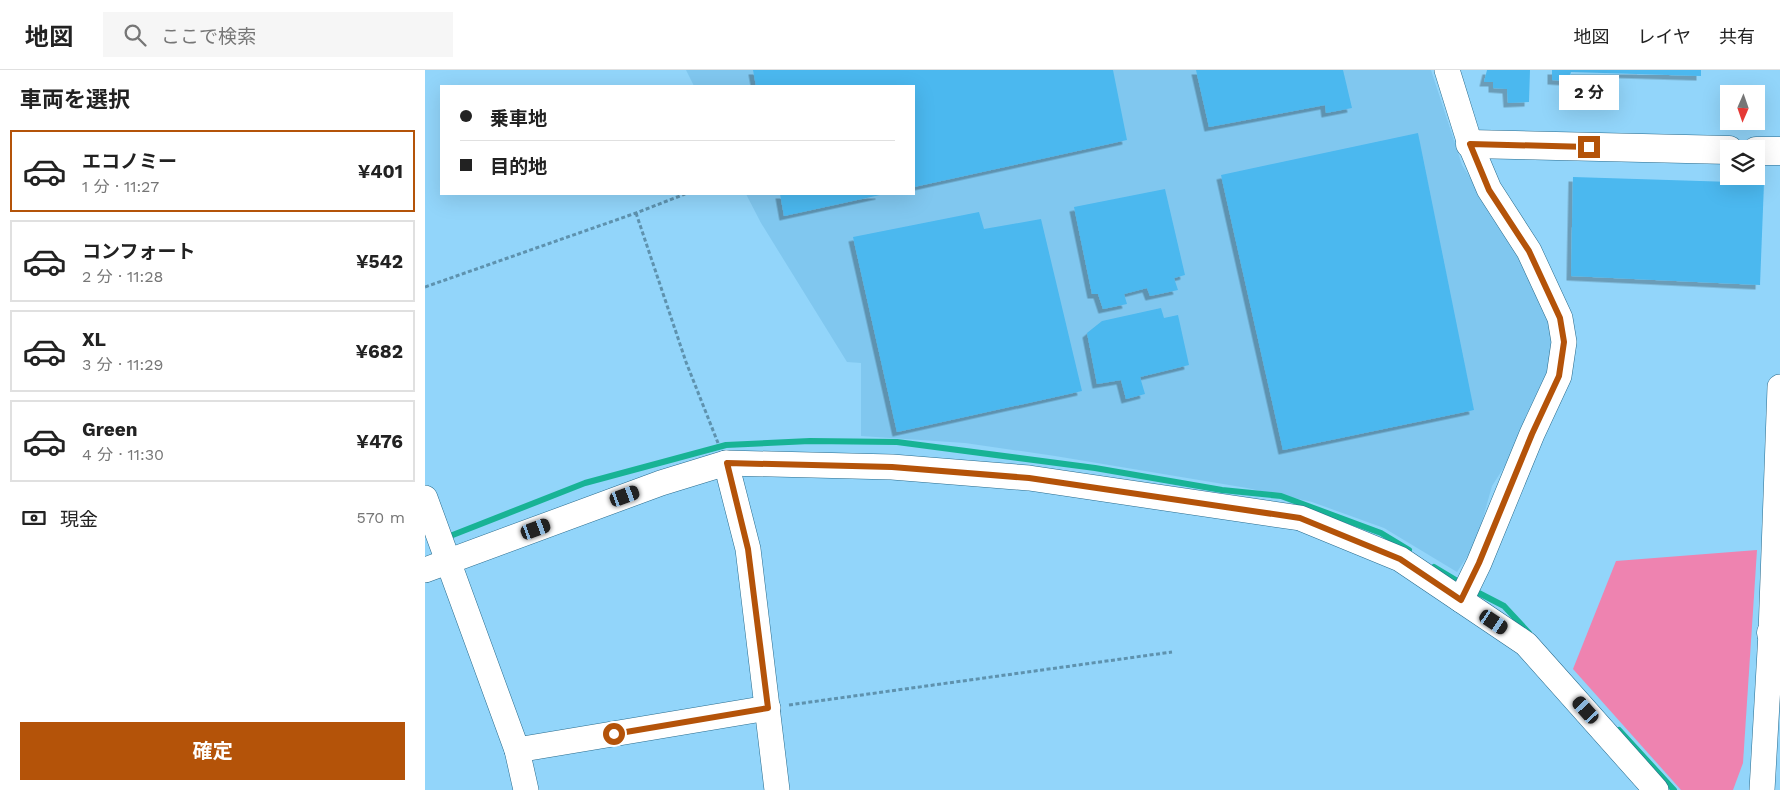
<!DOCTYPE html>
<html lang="ja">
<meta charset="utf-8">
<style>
:root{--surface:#fff;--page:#f6f6f6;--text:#222;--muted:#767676;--line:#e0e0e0;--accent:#b45309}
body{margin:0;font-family:"Work Sans","Noto Sans JP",sans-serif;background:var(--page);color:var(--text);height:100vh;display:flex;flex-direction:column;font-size:19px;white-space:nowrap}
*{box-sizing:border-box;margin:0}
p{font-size:16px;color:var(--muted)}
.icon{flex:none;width:28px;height:28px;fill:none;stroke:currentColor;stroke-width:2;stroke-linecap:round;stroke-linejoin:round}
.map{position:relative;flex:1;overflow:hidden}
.side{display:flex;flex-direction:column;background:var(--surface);width:425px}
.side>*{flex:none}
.guide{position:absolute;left:15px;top:15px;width:475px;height:110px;border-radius:0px;box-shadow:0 5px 20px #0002;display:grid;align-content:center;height:110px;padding:0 20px;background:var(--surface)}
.needle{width:32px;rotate:182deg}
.controls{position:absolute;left:1295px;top:15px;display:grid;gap:10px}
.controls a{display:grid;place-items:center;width:45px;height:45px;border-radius:0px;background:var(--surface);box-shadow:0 5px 20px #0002;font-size:25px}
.end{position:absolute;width:22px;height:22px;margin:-11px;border:6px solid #b45309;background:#fff;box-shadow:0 0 0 2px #fff}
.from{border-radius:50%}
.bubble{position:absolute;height:35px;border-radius:0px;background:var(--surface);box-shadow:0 5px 20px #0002;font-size:16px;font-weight:700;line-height:35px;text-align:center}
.car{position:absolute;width:15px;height:30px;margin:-15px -8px;border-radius:6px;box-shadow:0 0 4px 1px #0007;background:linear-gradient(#222 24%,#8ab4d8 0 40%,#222 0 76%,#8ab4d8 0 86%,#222 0)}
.guide b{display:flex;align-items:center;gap:18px;height:48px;font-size:19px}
.guide b+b{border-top:1px solid var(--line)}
.guide i{width:12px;height:12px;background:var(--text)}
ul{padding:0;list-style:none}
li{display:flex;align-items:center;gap:15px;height:82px;margin:0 10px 8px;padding:0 10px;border:2px solid var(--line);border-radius:0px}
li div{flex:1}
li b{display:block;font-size:19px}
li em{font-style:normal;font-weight:700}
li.active{border-color:var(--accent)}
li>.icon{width:45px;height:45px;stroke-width:1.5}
h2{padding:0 20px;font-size:22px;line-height:60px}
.pay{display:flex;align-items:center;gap:12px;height:55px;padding:0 20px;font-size:19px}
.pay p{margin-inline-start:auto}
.cta{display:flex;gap:10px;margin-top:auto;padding:10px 20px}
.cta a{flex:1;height:58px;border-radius:0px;background:var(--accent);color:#fff;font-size:20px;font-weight:700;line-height:58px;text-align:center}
header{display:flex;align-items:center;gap:30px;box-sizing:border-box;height:70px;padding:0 25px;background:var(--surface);border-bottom:1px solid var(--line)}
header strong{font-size:24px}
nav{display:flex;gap:28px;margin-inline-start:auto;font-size:18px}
.search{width:350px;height:45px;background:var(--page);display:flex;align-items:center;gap:12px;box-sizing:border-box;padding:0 18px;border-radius:0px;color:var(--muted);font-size:19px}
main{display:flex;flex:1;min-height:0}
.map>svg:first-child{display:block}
</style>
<header>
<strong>地図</strong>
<div class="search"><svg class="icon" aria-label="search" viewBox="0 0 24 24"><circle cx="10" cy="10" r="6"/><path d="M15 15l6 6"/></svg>ここで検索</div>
<nav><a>地図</a><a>レイヤ</a><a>共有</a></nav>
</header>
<main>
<section class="side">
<h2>車両を選択</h2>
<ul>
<li class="active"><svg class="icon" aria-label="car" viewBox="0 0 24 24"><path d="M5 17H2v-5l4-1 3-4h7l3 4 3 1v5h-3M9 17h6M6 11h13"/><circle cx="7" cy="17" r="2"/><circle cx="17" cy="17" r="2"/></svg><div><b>エコノミー</b><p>1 分 · 11:27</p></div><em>¥401</em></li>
<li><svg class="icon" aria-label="car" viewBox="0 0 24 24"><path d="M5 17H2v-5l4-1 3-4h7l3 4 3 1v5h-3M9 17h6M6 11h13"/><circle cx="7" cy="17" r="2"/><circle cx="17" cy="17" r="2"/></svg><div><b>コンフォート</b><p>2 分 · 11:28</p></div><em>¥542</em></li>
<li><svg class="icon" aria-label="car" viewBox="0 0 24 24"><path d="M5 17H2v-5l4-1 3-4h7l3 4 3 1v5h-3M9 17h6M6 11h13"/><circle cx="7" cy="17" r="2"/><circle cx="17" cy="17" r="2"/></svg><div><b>XL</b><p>3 分 · 11:29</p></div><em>¥682</em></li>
<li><svg class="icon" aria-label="car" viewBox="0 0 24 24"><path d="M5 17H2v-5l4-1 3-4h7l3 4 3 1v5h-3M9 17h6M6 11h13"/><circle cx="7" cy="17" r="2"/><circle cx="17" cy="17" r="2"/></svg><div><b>Green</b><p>4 分 · 11:30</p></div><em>¥476</em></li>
</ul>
<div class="pay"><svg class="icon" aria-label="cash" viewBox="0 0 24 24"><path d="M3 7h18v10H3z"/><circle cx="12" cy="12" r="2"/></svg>現金<p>570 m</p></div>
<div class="cta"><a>確定</a></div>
</section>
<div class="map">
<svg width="1355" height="720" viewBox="0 0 1355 720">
<defs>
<filter id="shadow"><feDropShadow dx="-4.5" dy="4.5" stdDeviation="0" flood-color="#0004"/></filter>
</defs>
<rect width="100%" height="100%" fill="#92d5fa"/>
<polygon fill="#80c7ef" points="261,0 1006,0 1037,95 1100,194 1130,266 1133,280 1112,323 1088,383 1067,416 1051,473 1032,502 959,458 887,432 822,418 630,386 540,373 436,366 436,293 422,292 336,153 321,124 489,124 489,16 269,16"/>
<polygon fill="#ee83b0" points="1332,480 1318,693 1308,720 1256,720 1148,599 1191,491"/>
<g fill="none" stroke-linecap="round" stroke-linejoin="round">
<g stroke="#18b395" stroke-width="6">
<polyline points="20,468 160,413 301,375 385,371 472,372 670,398 797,420 856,426 956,463 984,480"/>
<polyline points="1009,497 1039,515"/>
<polyline points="1048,520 1079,536 1104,563"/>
<polyline points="1194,660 1249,720"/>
</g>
</g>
<g fill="#4bb8ef" filter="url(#shadow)">
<polygon points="328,0 688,0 702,70 489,117 489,16 331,16"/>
<polygon points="771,0 918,0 927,38 901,43 900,35 784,57"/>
<polygon points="1062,0 1105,0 1104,32 1083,33 1082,19 1068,18 1068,12 1059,12"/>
<polygon points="1127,0 1276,0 1276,6 1146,2 1143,11 1127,10"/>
<polygon points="993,63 1049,340 858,380 796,105"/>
<polygon points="1148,107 1339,113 1335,215 1146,206"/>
<polygon points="740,119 760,205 749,208 753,220 725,226 722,218 699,224 702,234 678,239 673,224 667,224 649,137"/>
<polygon points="355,124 455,124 455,125 359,146"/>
<polygon points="554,142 559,159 616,149 657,321 472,362 428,167"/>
<polygon points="736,238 739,248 753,245 764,295 715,307 720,324 701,329 696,310 672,314 662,263 677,251"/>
</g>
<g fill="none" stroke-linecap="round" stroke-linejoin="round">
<g stroke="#286b8d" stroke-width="26">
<g id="street">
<polyline points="1022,0 1045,74 1064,119 1104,181 1135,248 1139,272 1134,306 1107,364 1054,493 1036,530"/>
<polyline points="301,393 323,479 352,720"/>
<polyline points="0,428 92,680 101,720"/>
<polyline points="0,500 236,413 301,393 467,397 604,408 875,448 975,489 1101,574 1231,720"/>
<polyline points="92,680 343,638"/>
<polyline points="1337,720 1346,563 1355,317"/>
</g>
</g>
<g stroke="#286b8d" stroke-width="29">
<g id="secondary">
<polyline points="1045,74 1304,80"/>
<polyline points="1331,81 1355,81"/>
<polyline points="1346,563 1355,564"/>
</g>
</g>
<g stroke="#5e92ae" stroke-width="3" stroke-dasharray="4 2.5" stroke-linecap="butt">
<polyline points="211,143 261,292 293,373"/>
<polyline points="0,217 211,143 260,124"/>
<polyline points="364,635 747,582"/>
</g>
<use href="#street" stroke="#fff" stroke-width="25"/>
<use href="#secondary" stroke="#fff" stroke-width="28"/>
</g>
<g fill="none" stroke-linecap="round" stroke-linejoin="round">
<polyline stroke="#b45309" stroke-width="6" points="189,664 343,638 323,479 302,393 467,397 604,408 875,448 975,489 1036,530 1054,493 1107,364 1134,306 1139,272 1135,248 1104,181 1064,120 1045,74 1164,77"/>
</g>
</svg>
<div class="controls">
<a><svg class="needle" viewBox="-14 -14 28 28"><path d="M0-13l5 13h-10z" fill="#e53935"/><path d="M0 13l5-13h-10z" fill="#767676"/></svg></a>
<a><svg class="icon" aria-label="layers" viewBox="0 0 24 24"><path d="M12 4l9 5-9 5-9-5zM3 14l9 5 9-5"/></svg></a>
</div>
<i class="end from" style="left:189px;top:664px"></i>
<i class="end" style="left:1164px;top:77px"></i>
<div class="bubble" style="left:1134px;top:5px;width:60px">2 分</div>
<i class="car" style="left:200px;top:426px;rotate:70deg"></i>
<i class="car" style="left:111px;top:459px;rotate:70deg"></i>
<i class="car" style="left:1069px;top:552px;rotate:124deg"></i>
<i class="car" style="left:1161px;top:640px;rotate:318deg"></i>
<div class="guide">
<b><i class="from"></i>乗車地</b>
<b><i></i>目的地</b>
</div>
</div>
</main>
